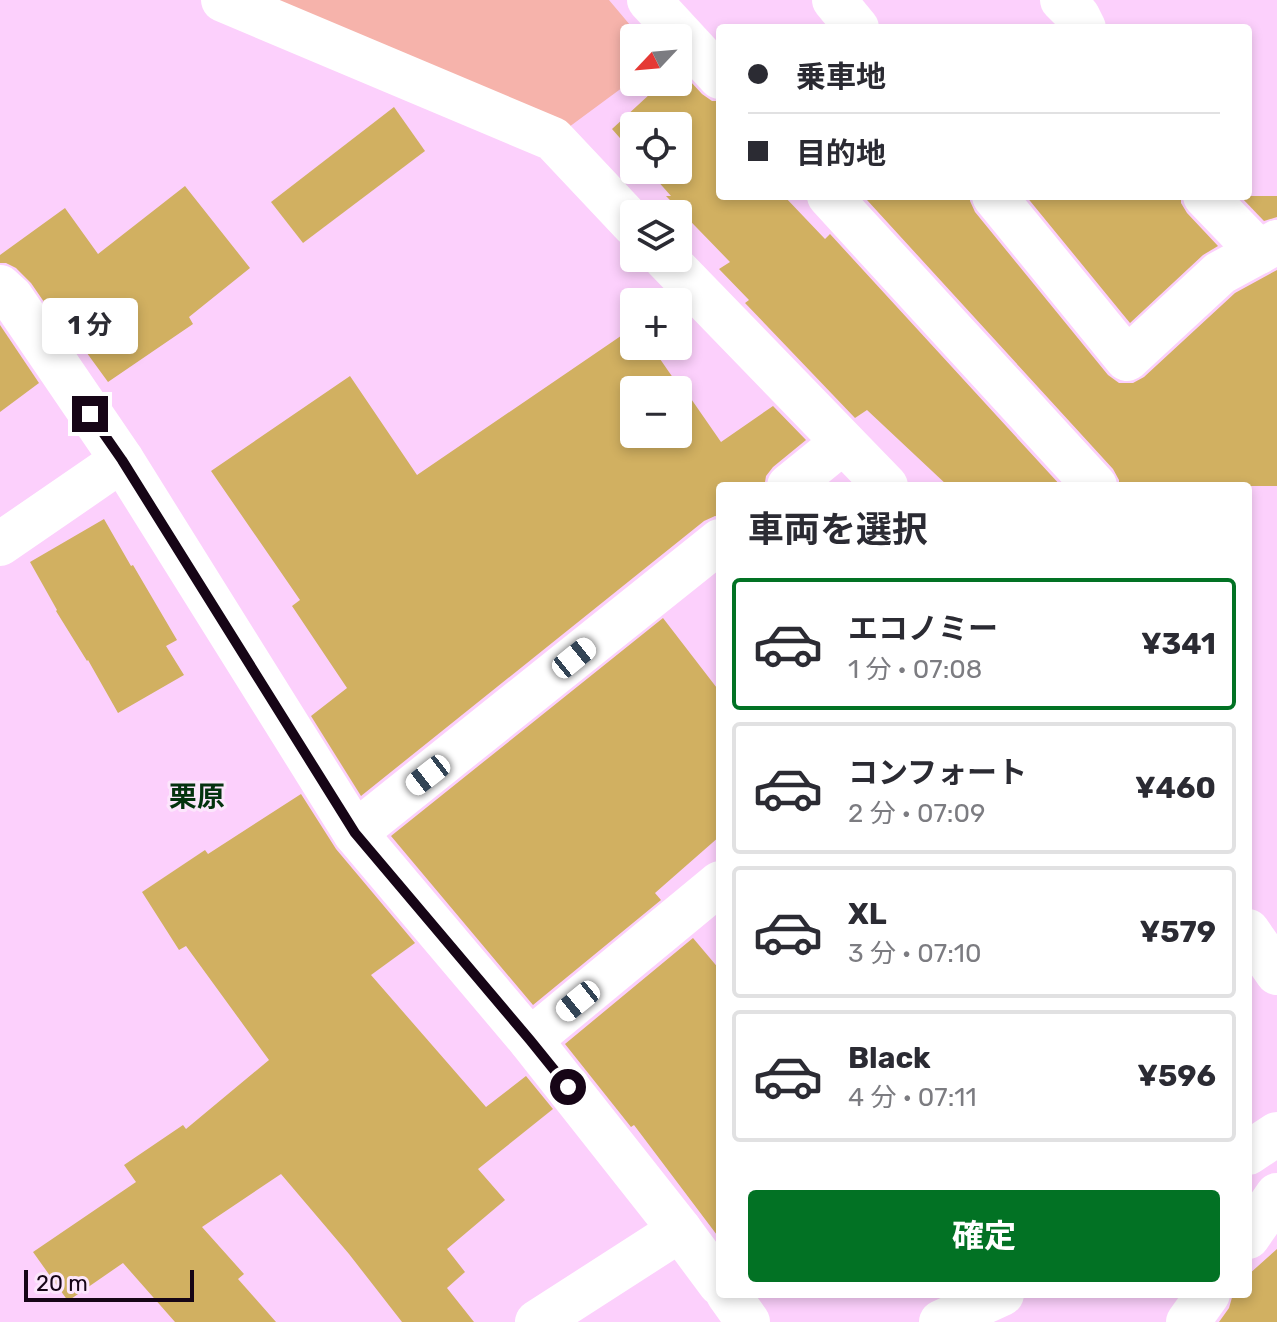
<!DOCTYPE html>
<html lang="ja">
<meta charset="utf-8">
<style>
:root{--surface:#fff;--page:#f7f7f7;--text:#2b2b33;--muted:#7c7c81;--line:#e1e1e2;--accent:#027224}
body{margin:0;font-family:Rubik,"Noto Sans JP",sans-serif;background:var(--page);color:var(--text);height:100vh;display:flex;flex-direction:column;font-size:30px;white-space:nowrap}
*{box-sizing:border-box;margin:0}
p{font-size:26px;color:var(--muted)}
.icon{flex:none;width:44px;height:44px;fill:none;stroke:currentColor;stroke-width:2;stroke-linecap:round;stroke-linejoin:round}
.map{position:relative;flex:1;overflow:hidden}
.details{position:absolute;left:716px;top:482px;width:536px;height:816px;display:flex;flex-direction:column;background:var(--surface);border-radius:8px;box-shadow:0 4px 12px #0003}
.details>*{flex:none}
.hud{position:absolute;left:716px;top:24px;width:536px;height:176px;border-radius:8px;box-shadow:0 4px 12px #0003;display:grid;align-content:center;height:176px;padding:0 32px;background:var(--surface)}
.needle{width:52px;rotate:244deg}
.tools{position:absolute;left:620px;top:24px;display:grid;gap:16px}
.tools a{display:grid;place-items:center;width:72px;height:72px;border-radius:8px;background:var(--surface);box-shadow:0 4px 12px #0003;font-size:40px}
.scale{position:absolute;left:24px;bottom:20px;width:170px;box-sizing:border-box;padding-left:8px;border:4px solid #160516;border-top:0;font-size:22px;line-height:28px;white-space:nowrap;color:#160516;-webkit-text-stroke:6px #fce6fc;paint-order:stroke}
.end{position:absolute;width:36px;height:36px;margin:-18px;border:10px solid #160516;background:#fff;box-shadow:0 0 0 4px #fff}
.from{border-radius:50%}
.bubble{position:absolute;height:56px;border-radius:8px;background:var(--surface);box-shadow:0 4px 12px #0003;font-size:26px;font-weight:700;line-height:56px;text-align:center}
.car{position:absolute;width:24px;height:48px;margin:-24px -12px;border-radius:10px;box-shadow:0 0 6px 2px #0007;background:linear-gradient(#fff 24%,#345 0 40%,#fff 0 76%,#345 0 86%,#fff 0)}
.hud b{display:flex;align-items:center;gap:28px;height:76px;font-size:30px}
.hud b+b{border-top:2px solid var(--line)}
.hud i{width:20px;height:20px;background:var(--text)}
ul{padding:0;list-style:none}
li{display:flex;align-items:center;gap:24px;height:132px;margin:0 16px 12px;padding:0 16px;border:4px solid var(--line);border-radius:8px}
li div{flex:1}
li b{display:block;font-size:30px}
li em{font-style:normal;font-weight:700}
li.on{border-color:var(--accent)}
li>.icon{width:72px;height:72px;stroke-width:1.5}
h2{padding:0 32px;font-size:36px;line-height:96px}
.button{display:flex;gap:16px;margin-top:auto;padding:16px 32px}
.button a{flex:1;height:92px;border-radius:8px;background:var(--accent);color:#fff;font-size:32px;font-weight:700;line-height:92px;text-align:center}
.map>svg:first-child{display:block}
</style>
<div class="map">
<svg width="1277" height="1322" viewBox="0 0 1277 1322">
<rect width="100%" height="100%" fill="#fcd0fc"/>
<polygon fill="#f6b3ab" points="254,0 609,0 641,38 634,38 634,79 569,127"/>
<g fill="#d1b061" fill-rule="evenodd">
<polygon points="678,68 702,94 712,101 720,101 720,196 784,196 825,239 830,234 1061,486 948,486 867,410 855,418 745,303 749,300 719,269 730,262 666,196 671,196 648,170 678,170 678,126 634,126 634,154 612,129 663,82 678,82"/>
<polygon points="394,107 425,151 303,243 271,202"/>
<polygon points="185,186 250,268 189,317 193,324 108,382 84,349 79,353 31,283 16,268 6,263 0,263 0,255 65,208 98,254"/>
<polygon points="872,196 970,196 970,201 975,212 1108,375 1119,383 1133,383 1144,377 1235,293 1277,270 1277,486 1119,486 1119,480 1113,469 867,200"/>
<polygon points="1026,196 1181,196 1181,203 1187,213 1218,246 1203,255 1130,323"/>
<polygon points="1240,196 1277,196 1277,217 1264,221"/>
<polygon points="0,325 39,383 0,412"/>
<path d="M634,327V346H651L678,385V380L721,442L773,406L806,440L773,467L766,476L765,482L760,486H720V517L715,516L704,521L361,796L311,716L347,688L292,606L300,600L211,471L350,376L417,475ZM634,390H678V434H634Z"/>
<polygon points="104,519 131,566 133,565 177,640 166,646 184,675 118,713 88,660 87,661 56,611 57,610 30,562"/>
<polygon points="663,618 720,692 720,836 655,893 661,900 533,1005 391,836"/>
<polygon points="301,794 336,849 415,943 371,975 486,1107 526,1076 553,1109 478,1169 505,1200 447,1249 465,1272 447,1288 474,1322 402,1322 349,1254 281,1174 202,1227 244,1274 238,1279 276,1322 175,1322 123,1263 68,1301 33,1252 136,1182 124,1165 183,1125 186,1129 269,1060 186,946 179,950 142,892 205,850 208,854"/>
<polygon points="693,938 720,970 720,1239 634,1125 631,1127 565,1044"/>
<polygon points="1277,1249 1277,1322 1219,1322 1229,1308 1233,1294 1248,1294 1248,1275"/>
</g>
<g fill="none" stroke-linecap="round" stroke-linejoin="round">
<g stroke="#fff" stroke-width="44">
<polyline points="223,0 553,139 634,225"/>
<polyline points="649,0 720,77"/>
<polyline points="834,0 857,28"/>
<polyline points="1062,0 1078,16 1084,28"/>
<polyline points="829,196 1095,486"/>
<polyline points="994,196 1127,359 1220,273 1277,242"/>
<polyline points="1205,196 1259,252"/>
<polyline points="665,258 886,486"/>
<polyline points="0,287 11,297 122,460 355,833 530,1040 680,1230 720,1284"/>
<polyline points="789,486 842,443"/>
<polyline points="0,544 122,460"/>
<polyline points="355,833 720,541"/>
<polyline points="1248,931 1277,973"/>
<polyline points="530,1040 720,883"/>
<polyline points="1248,1237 1277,1195"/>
<polyline points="728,1294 748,1322"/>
<polyline points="537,1322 680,1230"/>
<polyline points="1188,1322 1208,1294"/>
</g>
<g stroke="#fff" stroke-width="44">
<polyline points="1248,1153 1277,1134"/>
<polyline points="941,1322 1002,1294"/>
</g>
</g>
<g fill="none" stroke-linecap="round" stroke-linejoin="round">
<polyline stroke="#160516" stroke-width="10" points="90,414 122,460 355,833 530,1040 568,1087"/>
</g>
<g text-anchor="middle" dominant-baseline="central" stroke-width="6" stroke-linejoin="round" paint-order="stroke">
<g font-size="28" font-weight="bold" fill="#04330e" stroke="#fce6fc">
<text x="197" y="796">栗原</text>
</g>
</g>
</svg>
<div class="tools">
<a><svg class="needle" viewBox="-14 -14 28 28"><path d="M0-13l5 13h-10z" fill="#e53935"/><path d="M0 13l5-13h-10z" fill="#7c7c81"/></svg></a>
<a><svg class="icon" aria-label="locate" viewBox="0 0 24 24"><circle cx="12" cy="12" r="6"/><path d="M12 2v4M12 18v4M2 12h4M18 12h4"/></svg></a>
<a><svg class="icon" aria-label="layers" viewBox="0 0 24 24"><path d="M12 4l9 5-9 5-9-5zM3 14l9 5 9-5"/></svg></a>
<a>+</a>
<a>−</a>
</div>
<div class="scale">20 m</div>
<i class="end from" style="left:568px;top:1087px"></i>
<i class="end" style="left:90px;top:414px"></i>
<div class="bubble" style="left:42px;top:298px;width:96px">1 分</div>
<i class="car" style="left:574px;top:658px;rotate:51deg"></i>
<i class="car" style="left:428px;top:775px;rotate:232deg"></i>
<i class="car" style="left:578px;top:1001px;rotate:231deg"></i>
<div class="hud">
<b><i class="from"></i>乗車地</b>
<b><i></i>目的地</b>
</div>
<section class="details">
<h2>車両を選択</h2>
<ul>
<li class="on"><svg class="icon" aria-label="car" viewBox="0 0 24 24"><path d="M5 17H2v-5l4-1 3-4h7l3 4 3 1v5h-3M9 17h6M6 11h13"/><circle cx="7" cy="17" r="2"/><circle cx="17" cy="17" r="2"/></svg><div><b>エコノミー</b><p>1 分 · 07:08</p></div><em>¥341</em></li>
<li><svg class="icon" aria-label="car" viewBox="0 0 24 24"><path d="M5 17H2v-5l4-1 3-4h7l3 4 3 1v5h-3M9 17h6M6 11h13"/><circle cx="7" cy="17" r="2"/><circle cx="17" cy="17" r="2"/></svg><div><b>コンフォート</b><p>2 分 · 07:09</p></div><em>¥460</em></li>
<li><svg class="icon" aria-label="car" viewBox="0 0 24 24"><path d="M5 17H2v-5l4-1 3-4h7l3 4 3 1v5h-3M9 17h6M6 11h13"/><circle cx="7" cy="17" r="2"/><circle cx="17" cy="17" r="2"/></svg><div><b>XL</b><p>3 分 · 07:10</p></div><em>¥579</em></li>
<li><svg class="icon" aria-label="car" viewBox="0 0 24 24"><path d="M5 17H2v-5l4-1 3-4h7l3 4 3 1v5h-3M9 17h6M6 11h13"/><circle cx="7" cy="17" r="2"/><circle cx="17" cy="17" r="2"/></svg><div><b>Black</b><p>4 分 · 07:11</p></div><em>¥596</em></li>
</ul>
<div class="button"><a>確定</a></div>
</section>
</div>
